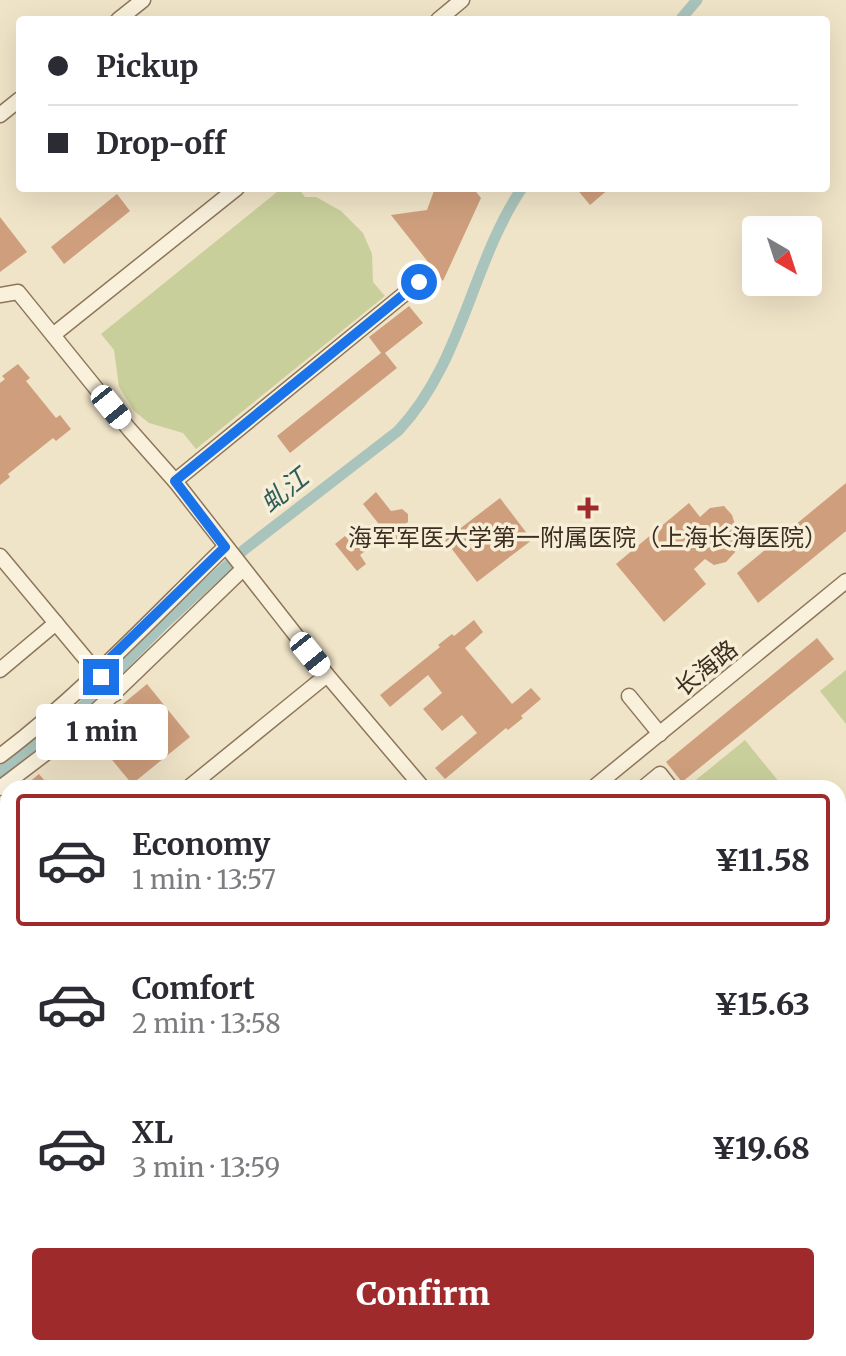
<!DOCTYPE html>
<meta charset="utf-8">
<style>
:root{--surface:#fff;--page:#f7f7f7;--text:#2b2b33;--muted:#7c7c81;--line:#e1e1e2;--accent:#9e2a2b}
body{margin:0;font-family:Merriweather,"Noto Sans SC",serif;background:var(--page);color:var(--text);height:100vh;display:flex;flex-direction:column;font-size:30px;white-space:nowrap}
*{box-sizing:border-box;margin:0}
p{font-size:26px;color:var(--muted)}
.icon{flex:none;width:44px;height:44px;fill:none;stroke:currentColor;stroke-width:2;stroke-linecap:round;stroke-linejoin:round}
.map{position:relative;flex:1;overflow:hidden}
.details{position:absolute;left:0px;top:780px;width:846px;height:576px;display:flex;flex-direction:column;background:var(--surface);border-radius:24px 24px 0 0;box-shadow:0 8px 32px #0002}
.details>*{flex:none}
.banner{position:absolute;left:16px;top:16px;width:814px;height:176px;border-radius:8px;box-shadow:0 8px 32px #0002;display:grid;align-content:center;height:176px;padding:0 32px;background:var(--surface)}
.needle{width:52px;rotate:141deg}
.tools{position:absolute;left:742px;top:216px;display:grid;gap:16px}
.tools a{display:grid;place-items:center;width:80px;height:80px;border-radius:8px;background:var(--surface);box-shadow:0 8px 32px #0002;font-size:40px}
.end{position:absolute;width:36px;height:36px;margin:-18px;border:10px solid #1a73e8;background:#fff;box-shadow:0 0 0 4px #fff}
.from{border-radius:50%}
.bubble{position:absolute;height:56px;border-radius:8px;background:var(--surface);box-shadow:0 8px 32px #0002;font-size:26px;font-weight:800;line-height:56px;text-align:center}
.car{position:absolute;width:24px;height:48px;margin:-24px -12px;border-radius:10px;box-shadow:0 0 6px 2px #0007;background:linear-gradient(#fff 24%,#345 0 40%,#fff 0 76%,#345 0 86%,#fff 0)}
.banner b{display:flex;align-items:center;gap:28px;height:76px;font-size:30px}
.banner b+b{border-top:2px solid var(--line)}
.banner i{width:20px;height:20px;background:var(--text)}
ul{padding:14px 0 0;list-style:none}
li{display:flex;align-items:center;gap:24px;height:132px;margin:0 16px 12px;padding:0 16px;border:4px solid transparent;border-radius:8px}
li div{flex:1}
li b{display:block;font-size:30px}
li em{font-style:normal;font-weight:800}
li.active{border-color:var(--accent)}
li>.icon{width:72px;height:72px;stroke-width:1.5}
.primary-button{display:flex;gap:16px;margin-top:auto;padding:16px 32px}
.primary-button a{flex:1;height:92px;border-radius:8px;background:var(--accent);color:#fff;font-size:32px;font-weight:800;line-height:92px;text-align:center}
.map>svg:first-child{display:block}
</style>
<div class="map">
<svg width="846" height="1356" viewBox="0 0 846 1356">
<rect width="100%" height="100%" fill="#f0e4c8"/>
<g fill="#c9cf9b">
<polygon points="282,188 298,188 305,197 316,197 341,211 363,233 372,254 373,282 385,296 196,449 183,433 149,423 134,411 119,387 114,350 101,334"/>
<polygon points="846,670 846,724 820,691"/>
<polygon points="745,740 784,788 686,788"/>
<polygon points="846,838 846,962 838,952 838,852"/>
</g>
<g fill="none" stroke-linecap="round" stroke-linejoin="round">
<g stroke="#a9c4bc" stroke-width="11">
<polyline points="680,20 697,0"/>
<path d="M0,772L73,716L164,624L245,549L398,431C463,362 471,264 522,188"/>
</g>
</g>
<g fill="#cf9f7d">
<polygon points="435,188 473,188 481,198 443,281 391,215 427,210"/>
<polygon points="576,188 610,188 590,205"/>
<polygon points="117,194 130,211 64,264 51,247"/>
<polygon points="0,217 27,252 0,272"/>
<polygon points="409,306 423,323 385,353 397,368 290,453 277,436 381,353 369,337"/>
<polygon points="18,364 30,378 26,381 56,418 60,415 71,429 56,441 53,438 8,474 10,477 0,485 0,383 5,379 2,376"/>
<polygon points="846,483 846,531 758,603 737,573"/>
<polygon points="376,492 391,511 402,509 408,514 408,522 401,527 412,540 402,547 390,532 360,555 366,564 357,571 335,544 345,536 352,544 378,523 363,504"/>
<polygon points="500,498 532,540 477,582 445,540"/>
<polygon points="689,503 700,517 710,508 724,506 732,515 737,531 738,549 726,562 714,565 705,559 694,569 706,584 664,622 616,564"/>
<polygon points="474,620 483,632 465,648 512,704 531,688 541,699 521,716 523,718 508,730 506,728 445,779 435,768 477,733 462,715 442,731 423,709 442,693 428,675 390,707 380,695 440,647 438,645 452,634 454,636"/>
<polygon points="817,638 834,659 682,782 666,762"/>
<polygon points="147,684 190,737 132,784 89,732"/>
<polygon points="39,774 51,788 22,788"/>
</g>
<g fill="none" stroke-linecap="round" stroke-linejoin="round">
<g stroke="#8d765c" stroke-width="17">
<g id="minor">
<polyline points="118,20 143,0"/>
<polyline points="438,20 462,0"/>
<polyline points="0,115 20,99"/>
<polyline points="0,295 18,292 129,429 175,481 327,675 423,788"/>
<polyline points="53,335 237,188"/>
<polyline points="175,481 419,282"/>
<polyline points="0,556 115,694"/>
<polyline points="0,670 56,623"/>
<polyline points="629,696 660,734"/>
<path d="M0,756C81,695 152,618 225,547"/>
<polyline points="0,788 75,731 243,569"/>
<polyline points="188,788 327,675"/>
<polyline points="593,788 846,581"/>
<polyline points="643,788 660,774 671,788"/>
<polyline points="0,848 8,858"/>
<polyline points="838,968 846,978"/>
<polyline points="838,1295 846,1288"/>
<polyline points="540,1348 546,1356"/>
<polyline points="803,1348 807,1356"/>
<polyline points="710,1356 713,1348"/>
</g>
</g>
<g stroke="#5b4430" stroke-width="21">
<g id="major">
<polyline points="0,1056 8,1066"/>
<polyline points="0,1088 8,1097"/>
<polyline points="209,1348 216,1356"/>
<polyline points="233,1348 239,1356"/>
</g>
</g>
<polyline stroke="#8d765c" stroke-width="2" stroke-dasharray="6 4" stroke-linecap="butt" points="838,832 846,826"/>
<use href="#minor" stroke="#faf1dc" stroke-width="14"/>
<use href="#major" stroke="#f3d9a0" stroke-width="18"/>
</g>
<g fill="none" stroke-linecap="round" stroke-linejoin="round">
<polyline stroke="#1a73e8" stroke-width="10" points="101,677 96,672 225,547 175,481 419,282"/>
</g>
<path fill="#9e2a2b" stroke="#f7eed8" stroke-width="3" d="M584 496h8v8h8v8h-8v8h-8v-8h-8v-8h8z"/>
<g text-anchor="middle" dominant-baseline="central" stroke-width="7" stroke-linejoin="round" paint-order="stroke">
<g font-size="24" fill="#3d2e20" stroke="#f7eed8">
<text x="588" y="537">海军军医大学第一附属医院（上海长海医院）</text>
</g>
<g font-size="24" fill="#3d2e20" stroke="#f7eed8">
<text transform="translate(706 668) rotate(-39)">长海路</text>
</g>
<g font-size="26" font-style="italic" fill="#2f5d5a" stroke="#f7eed8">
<text transform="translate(284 490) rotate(-39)">虬江</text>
</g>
</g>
</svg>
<div class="tools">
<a><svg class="needle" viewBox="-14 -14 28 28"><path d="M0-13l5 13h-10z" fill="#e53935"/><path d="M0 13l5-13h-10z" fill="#7c7c81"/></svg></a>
</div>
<i class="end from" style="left:419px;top:282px"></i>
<i class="end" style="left:101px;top:677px"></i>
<div class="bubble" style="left:36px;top:704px;width:132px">1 min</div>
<i class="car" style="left:111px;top:407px;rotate:141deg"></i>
<i class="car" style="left:310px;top:654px;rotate:141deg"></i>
<div class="banner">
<b><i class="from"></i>Pickup</b>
<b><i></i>Drop-off</b>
</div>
<section class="details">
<ul>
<li class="active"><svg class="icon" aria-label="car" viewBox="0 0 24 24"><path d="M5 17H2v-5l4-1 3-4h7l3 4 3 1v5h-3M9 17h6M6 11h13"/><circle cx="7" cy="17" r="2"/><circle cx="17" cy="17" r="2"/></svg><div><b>Economy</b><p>1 min · 13:57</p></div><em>¥11.58</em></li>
<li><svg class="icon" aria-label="car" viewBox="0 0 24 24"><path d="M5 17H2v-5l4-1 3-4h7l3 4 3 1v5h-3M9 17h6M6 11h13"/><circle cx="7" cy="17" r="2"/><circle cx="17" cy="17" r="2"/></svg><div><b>Comfort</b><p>2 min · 13:58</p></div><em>¥15.63</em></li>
<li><svg class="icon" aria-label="car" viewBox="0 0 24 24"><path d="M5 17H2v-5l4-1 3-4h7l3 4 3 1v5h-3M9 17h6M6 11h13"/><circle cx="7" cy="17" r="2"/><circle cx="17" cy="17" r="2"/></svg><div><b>XL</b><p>3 min · 13:59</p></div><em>¥19.68</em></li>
</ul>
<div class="primary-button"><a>Confirm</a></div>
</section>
</div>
